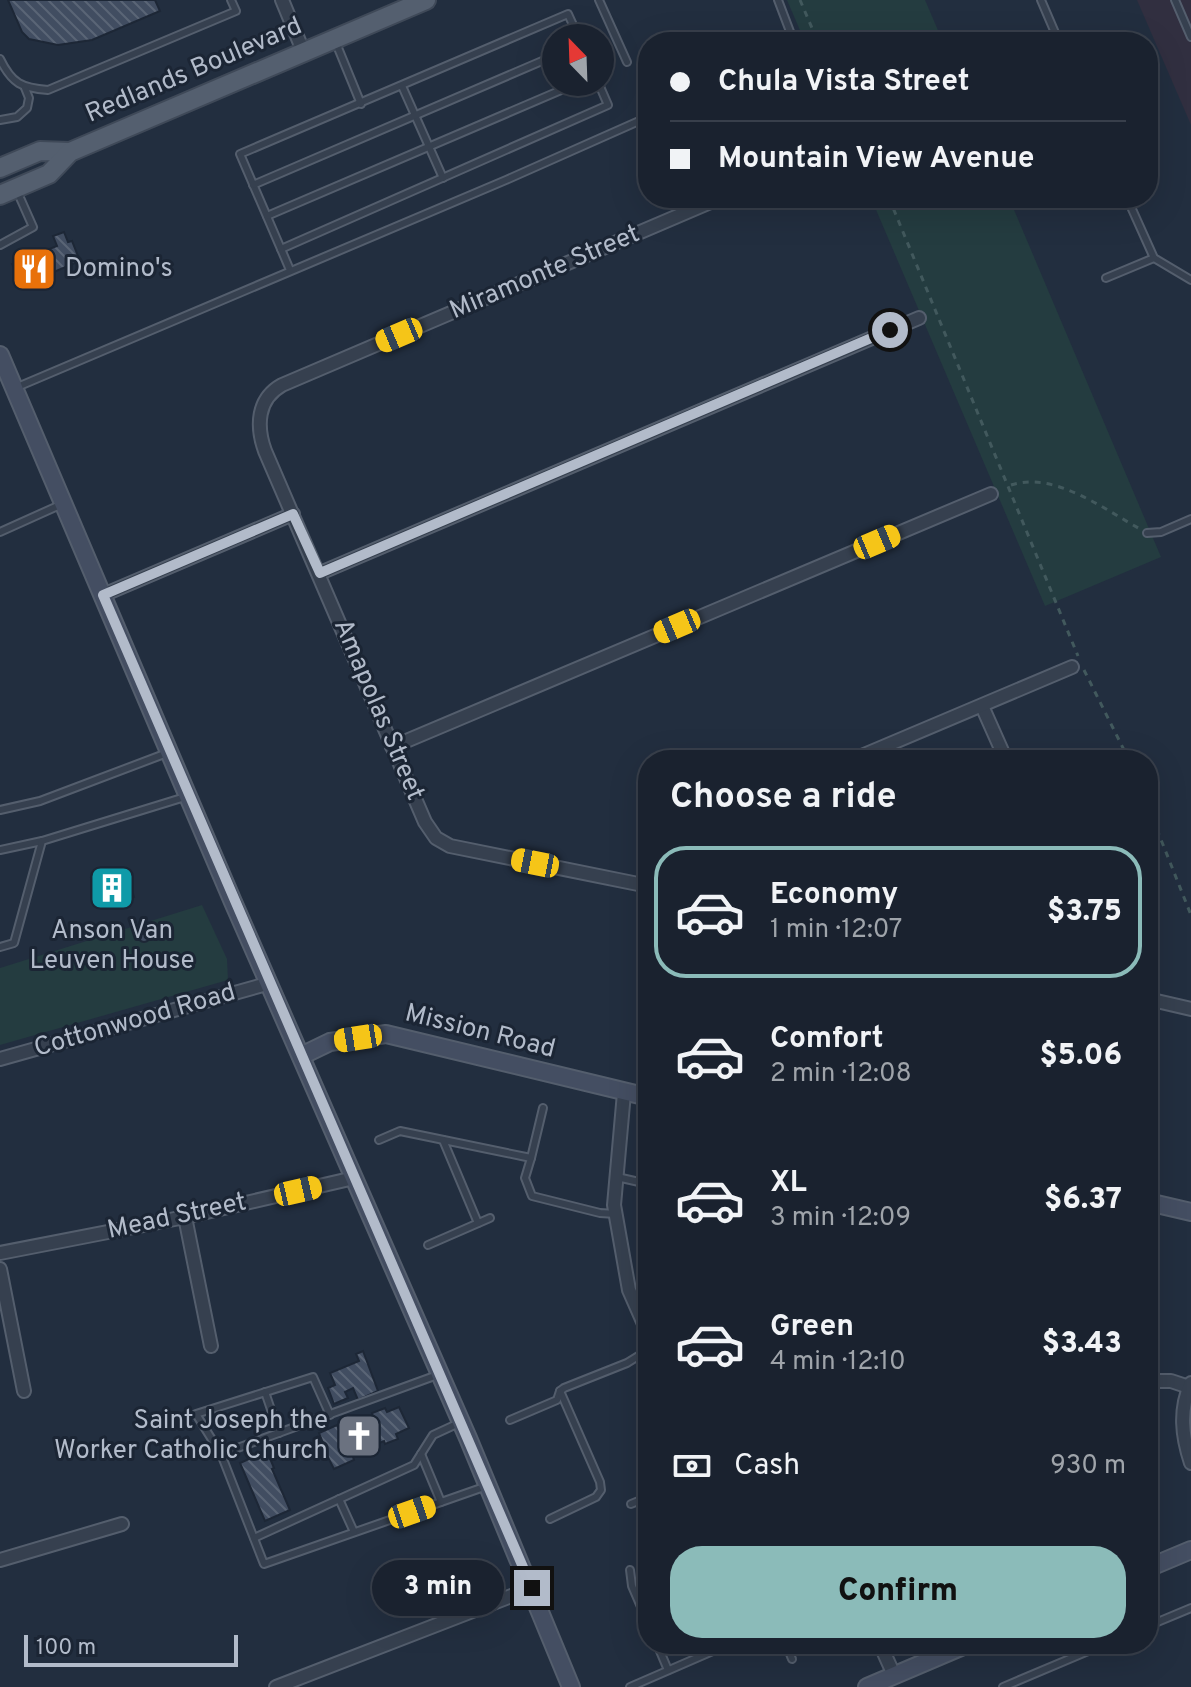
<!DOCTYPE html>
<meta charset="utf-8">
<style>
:root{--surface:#1a222f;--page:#272f3b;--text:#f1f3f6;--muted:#9fa4aa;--line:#383f4b;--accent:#8bbbb9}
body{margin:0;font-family:Overpass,sans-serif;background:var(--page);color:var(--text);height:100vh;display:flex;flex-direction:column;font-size:30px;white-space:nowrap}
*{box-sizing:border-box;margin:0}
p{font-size:26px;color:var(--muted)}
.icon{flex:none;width:44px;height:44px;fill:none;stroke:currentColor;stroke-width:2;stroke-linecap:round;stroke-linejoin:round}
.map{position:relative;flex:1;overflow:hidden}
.side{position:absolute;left:638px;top:750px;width:520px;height:904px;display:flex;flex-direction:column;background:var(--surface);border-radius:32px;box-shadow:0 8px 32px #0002,0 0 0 2px var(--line)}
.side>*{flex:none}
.hud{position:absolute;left:638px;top:32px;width:520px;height:176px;border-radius:32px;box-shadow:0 8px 32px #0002,0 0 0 2px var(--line);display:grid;align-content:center;height:176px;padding:0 32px;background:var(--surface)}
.needle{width:52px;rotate:337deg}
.controls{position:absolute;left:542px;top:24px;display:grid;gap:16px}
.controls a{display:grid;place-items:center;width:72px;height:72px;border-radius:50%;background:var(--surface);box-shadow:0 8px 32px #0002,0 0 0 2px var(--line);font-size:40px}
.scale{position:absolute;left:24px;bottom:20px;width:214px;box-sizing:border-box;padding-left:8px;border:4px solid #b2bbca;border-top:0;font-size:22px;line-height:28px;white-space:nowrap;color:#b2bbca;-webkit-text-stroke:6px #1b2534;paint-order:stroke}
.end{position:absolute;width:36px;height:36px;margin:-18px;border:10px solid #b2bbca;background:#111;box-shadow:0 0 0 4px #111}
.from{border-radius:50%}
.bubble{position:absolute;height:56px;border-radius:28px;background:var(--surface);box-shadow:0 8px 32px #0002,0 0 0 2px var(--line);font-size:26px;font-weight:800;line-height:56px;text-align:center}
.car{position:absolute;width:24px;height:48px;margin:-24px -12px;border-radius:10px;box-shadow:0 0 6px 2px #0007;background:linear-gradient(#f5c518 24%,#345 0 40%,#f5c518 0 76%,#345 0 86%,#f5c518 0)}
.hud b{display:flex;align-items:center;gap:28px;height:76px;font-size:30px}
.hud b+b{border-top:2px solid var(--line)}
.hud i{width:20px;height:20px;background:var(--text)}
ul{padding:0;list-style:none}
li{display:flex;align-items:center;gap:24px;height:132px;margin:0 16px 12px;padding:0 16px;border:4px solid transparent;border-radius:32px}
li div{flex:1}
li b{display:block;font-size:30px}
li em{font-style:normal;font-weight:800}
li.current{border-color:var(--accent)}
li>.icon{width:72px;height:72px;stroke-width:1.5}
h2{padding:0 32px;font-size:36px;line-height:96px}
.pay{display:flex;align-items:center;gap:20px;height:88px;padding:0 32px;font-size:30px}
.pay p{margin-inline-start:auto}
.cta{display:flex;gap:16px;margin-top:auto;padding:16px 32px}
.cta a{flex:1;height:92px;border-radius:32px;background:var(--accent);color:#111;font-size:32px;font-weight:800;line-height:92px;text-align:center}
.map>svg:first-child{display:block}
</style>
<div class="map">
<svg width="1191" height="1687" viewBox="0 0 1191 1687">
<defs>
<pattern id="building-back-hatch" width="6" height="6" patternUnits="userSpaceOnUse" patternTransform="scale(2)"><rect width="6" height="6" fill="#414d61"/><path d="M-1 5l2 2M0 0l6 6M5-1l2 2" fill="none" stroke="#5a6576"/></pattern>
</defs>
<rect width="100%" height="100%" fill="#222e3f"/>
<polygon fill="#312f40" points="1137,0 1191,0 1191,125"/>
<g fill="#243c40">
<polygon points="787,0 925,0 943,42 805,42"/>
<polygon points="871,198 1009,198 1161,557 1045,606"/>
<polygon points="202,905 227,959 228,980 0,1045 0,968"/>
</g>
<g fill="url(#building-back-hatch)" stroke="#1d2736" stroke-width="2">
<polygon points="8,0 155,0 160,11 92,40 58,45 29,39 22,32"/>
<polygon points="64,232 68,242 72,241 80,261 30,282 30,280 21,283 12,264 57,246 53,236"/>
<polygon points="126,869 134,897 98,906 91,878"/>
<circle cx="144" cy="936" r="6"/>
<polygon points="363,1351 378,1391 358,1400 353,1388 345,1392 348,1398 334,1404 328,1388 335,1385 330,1373 359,1361 356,1354"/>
<polygon points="399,1407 409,1428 396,1434 398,1439 385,1444 384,1441 352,1454 354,1460 334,1469 321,1444 323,1443 319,1433 337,1425 340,1431 373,1417 372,1413 385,1408 387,1412"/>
<polygon points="267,1451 274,1468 272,1469 290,1510 265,1521 240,1463"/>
</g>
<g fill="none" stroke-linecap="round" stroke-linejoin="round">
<g stroke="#545e6d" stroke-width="10">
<g id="lane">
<polyline points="599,0 627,62"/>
<polyline points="778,0 794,42"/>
<polyline points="1041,0 1059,42"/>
<polyline points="1175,0 1191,37"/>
<polyline points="579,38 568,14 240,154 281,249 608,105 598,82"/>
<polyline points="336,43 361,104"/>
<path d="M0,59C12,84 22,88 48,90L236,11L231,0"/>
<polyline points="402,86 443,178"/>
<polyline points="0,120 17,117 27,108 29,98 25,88"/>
<polyline points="253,185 556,55"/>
<polyline points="1127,198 1154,258 1191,280"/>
<polyline points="267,216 580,82"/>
<polyline points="0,245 33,227 17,191"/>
<polyline points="281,249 290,270"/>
<polyline points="1106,278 1154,258"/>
<polyline points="15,388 506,180 648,117"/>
<polyline points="0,532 60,505"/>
<polyline points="1147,533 1161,532 1191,519"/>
<polyline points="0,810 40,801 167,753"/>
<polyline points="0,850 42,841"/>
<polyline points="0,947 14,943 42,841 185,797"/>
<polyline points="379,1140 400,1131 531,1158 525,1178 532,1196 600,1213 616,1214"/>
<polyline points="443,1140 478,1223"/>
<polyline points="531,1158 543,1108"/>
<polyline points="617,1177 648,1184"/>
<polyline points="428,1245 490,1218"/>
<polyline points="440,1374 221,1454 264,1564 484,1487"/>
<polyline points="265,1392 279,1433"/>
<polyline points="510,1420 557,1400 560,1391 564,1388 627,1363 648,1350"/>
<polyline points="221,1454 196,1414 313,1377 330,1415"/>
<polyline points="421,1454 441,1502"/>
<polyline points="339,1499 354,1532"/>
<polyline points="631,1504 648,1497"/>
<polyline points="550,1519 596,1497 601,1490 600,1482 560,1391"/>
<polyline points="254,1538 414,1465 433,1435 459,1423"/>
<polyline points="630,1570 632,1586 648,1623"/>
<polyline points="1148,1626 1191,1608"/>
<polyline points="657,1644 668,1670"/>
<polyline points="786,1644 792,1659"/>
<polyline points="630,1687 729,1644"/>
<polyline points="1003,1687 1105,1644"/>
</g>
</g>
<g stroke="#545e6d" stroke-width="16">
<g id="street">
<polyline points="282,0 304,53"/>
<polyline points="320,573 919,318"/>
<polyline points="103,595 293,514"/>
<polyline points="982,706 1006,760"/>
<polyline points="392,747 991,494"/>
<polyline points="852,760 1072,667"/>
<path d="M648,886L450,846L436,838L425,822L265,451C256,426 257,399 282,385L720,198"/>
<polyline points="1148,999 1191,1009"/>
<polyline points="0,1059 270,983"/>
<polyline points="624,1093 614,1205 629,1290 648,1333"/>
<polyline points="185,1217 211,1346"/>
<polyline points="0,1253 185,1217 354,1178"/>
<polyline points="0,1269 24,1391"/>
<polyline points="1148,1381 1171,1381 1189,1387"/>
<path d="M1191,1383C1179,1410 1182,1436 1191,1463"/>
<polyline points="0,1560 122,1524"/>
<polyline points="880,1644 894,1675"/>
<polyline points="276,1687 532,1588"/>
</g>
</g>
<g stroke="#545e6d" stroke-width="20">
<g id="secondary">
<polyline points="0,355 233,902 468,1438 571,1687"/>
<polyline points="301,1056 330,1042 386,1034 648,1097"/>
<polyline points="1148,1202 1191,1212"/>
<polyline points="1148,1568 1191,1550"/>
<polyline points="867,1687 968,1644"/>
</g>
</g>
<g stroke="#3f4958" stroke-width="22">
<g id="primary">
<polyline points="0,168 40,151 70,152"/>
<polyline points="0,195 49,174 70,152 426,0"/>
</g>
</g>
<g stroke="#42595d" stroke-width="3" stroke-dasharray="6 6" stroke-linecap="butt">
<polyline points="800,0 818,42"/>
<polyline points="889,198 1078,656"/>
<path d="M1011,485C1054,471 1104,509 1140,529"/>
<polyline points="1084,670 1129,760"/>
<polyline points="1148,807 1191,915"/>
</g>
<use href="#lane" stroke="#36404f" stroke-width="6"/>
<use href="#street" stroke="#36404f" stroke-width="12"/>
<use href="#secondary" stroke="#444e62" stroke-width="16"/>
<use href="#primary" stroke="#545f6f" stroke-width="18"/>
</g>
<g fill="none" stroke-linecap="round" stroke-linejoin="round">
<polyline stroke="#b2bbca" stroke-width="10" points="532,1588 103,595 293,514 320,573 890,330"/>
</g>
<defs>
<g id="restaurant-square" transform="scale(2.3)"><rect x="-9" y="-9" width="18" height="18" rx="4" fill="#e8710a" stroke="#1b2534"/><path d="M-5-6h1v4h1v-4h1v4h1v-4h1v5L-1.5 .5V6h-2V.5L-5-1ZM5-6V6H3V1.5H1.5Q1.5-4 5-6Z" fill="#fff"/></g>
<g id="building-square" transform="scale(2.3)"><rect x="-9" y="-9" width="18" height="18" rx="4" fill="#0f9aa8" stroke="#1b2534"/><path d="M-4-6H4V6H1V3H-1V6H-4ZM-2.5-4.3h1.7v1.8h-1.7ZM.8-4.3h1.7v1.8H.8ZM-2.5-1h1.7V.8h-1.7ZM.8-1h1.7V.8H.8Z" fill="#fff"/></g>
<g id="church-square" transform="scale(2.3)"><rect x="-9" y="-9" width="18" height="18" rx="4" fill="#6b7280" stroke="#1b2534"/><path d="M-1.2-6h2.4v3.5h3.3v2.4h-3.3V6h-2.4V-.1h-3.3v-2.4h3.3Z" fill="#fff"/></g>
</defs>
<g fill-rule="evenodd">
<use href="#restaurant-square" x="34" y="269"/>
<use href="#building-square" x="112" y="888"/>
<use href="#church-square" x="359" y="1436"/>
</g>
<g text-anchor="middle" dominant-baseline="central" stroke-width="6" stroke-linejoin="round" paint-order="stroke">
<g font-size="26" fill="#b2bbca" stroke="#1b2534">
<text transform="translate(194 71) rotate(-23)">Redlands Boulevard</text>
<text transform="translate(545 273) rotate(-23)">Miramonte Street</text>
<text transform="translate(378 710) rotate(67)">Amapolas Street</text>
<text transform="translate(135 1021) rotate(-16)">Cottonwood Road</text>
<text transform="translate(480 1032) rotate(14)">Mission Road</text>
<text transform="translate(177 1217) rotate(-12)">Mead Street</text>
</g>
<g font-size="26" fill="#b2bbca" stroke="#1b2534" text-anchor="start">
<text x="65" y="269">Domino's</text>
<text x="112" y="931" text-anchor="middle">Anson Van<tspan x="112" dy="30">Leuven House</tspan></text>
<text x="328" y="1421" text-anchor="end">Saint Joseph the<tspan x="328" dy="30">Worker Catholic Church</tspan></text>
</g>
</g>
</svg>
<div class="controls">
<a><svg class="needle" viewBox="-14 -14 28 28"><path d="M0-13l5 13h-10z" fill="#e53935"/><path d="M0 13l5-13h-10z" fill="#9fa4aa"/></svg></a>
</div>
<div class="scale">100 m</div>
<i class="end from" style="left:890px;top:330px"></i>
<i class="end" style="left:532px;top:1588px"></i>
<div class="bubble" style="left:372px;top:1560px;width:132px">3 min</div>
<i class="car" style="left:399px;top:335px;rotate:247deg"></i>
<i class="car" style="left:877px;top:542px;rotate:67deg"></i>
<i class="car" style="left:677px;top:626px;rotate:247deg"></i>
<i class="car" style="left:535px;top:863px;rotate:281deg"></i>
<i class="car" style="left:358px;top:1038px;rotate:261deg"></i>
<i class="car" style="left:298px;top:1191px;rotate:77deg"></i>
<i class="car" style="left:412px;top:1512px;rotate:71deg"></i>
<div class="hud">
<b><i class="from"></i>Chula Vista Street</b>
<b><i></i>Mountain View Avenue</b>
</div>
<section class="side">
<h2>Choose a ride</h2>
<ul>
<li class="current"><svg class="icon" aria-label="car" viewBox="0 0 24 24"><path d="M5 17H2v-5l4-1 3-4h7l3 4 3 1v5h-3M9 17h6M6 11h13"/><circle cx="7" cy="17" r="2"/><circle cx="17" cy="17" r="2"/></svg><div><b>Economy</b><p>1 min · 12:07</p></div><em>$3.75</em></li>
<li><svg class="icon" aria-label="car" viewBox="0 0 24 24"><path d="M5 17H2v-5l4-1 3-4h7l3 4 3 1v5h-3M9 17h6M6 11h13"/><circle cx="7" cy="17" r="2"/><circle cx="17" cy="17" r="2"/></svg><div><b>Comfort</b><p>2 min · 12:08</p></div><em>$5.06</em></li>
<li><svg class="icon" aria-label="car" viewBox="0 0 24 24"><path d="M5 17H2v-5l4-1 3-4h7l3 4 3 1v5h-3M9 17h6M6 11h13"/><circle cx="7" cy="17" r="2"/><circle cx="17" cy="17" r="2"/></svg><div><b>XL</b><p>3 min · 12:09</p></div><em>$6.37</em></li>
<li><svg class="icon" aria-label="car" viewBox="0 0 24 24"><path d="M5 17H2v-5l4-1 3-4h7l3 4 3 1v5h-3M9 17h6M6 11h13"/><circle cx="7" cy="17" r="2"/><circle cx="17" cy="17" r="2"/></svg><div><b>Green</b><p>4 min · 12:10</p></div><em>$3.43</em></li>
</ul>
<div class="pay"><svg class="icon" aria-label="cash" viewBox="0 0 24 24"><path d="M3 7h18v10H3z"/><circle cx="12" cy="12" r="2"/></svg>Cash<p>930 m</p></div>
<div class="cta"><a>Confirm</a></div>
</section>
</div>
